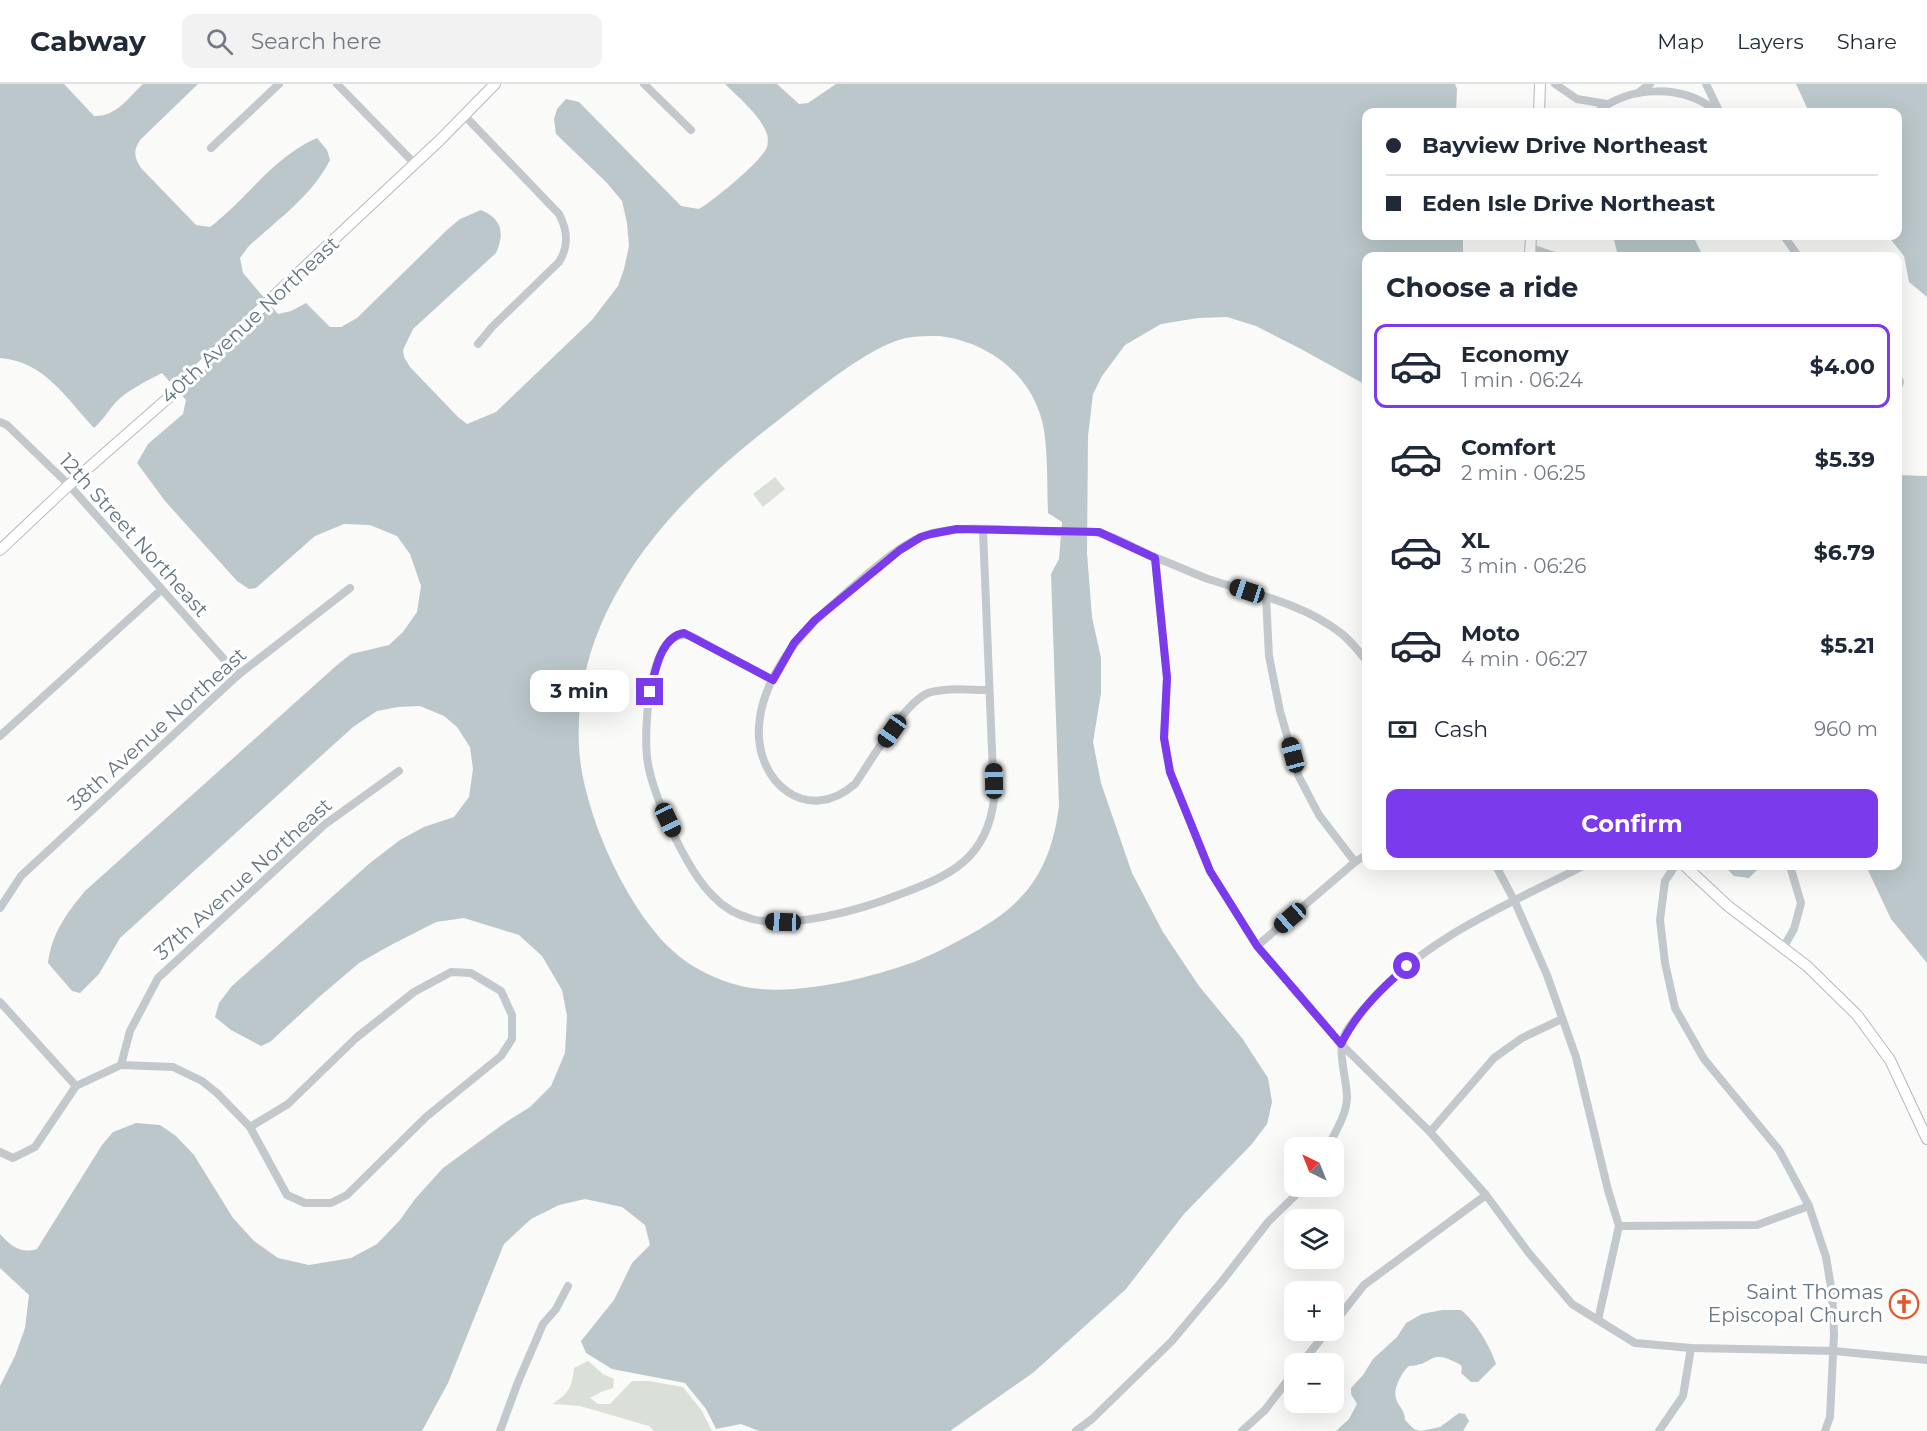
<!DOCTYPE html>
<meta charset="utf-8">
<style>
:root{--surface:#fff;--page:#f2f2f3;--text:#1f2937;--muted:#747a83;--line:#e0e1e3;--accent:#7c3aed}
body{margin:0;font-family:Montserrat,sans-serif;background:var(--page);color:var(--text);height:100vh;display:flex;flex-direction:column;font-size:22px;white-space:nowrap}
*{box-sizing:border-box;margin:0}
p{font-size:20px;color:var(--muted)}
.icon{flex:none;width:33px;height:33px;fill:none;stroke:currentColor;stroke-width:2;stroke-linecap:round;stroke-linejoin:round}
.map{position:relative;flex:1;overflow:hidden}
.side{position:absolute;left:1362px;top:168px;width:540px;height:618px;display:flex;flex-direction:column;background:var(--surface);border-radius:12px;box-shadow:0 6px 24px #0002}
.side>*{flex:none}
.guide{position:absolute;left:1362px;top:24px;width:540px;height:132px;border-radius:12px;box-shadow:0 6px 24px #0002;display:grid;align-content:center;height:132px;padding:0 24px;background:var(--surface)}
.needle{width:39px;rotate:317deg}
.tools{position:absolute;left:1284px;top:1053px;display:grid;gap:12px}
.tools a{display:grid;place-items:center;width:60px;height:60px;border-radius:12px;background:var(--surface);box-shadow:0 6px 24px #0002;font-size:30px}
.end{position:absolute;width:27px;height:27px;margin:-14px;border:8px solid #7c3aed;background:#fff;box-shadow:0 0 0 3px #fff}
.from{border-radius:50%}
.bubble{position:absolute;height:42px;border-radius:12px;background:var(--surface);box-shadow:0 6px 24px #0002;font-size:20px;font-weight:700;line-height:42px;text-align:center}
.car{position:absolute;width:18px;height:36px;margin:-18px -9px;border-radius:8px;box-shadow:0 0 4px 2px #0007;background:linear-gradient(#222 24%,#8ab4d8 0 40%,#222 0 76%,#8ab4d8 0 86%,#222 0)}
.guide b{display:flex;align-items:center;gap:21px;height:57px;font-size:22px}
.guide b+b{border-top:2px solid var(--line)}
.guide i{width:15px;height:15px;background:var(--text)}
ul{padding:0;list-style:none}
li{display:flex;align-items:center;gap:18px;height:84px;margin:0 12px 9px;padding:0 12px;border:3px solid transparent;border-radius:12px}
li div{flex:1}
li b{display:block;font-size:22px}
li em{font-style:normal;font-weight:700}
li.on{border-color:var(--accent)}
li>.icon{width:54px;height:54px;stroke-width:1.5}
h2{padding:0 24px;font-size:27px;line-height:72px}
.pay{display:flex;align-items:center;gap:15px;height:66px;padding:0 24px;font-size:22px}
.pay p{margin-inline-start:auto}
.action{display:flex;gap:12px;margin-top:auto;padding:12px 24px}
.action a{flex:1;height:69px;border-radius:12px;background:var(--accent);color:#fff;font-size:24px;font-weight:700;line-height:69px;text-align:center}
header{display:flex;align-items:center;gap:36px;box-sizing:border-box;height:84px;padding:0 30px;background:var(--surface);border-bottom:2px solid var(--line)}
header strong{font-size:28px}
nav{display:flex;gap:33px;margin-inline-start:auto;font-size:21px}
.search{width:420px;height:54px;background:var(--page);display:flex;align-items:center;gap:15px;box-sizing:border-box;padding:0 21px;border-radius:12px;color:var(--muted);font-size:22px}
.map>svg:first-child{display:block}
</style>
<header>
<strong>Cabway</strong>
<div class="search"><svg class="icon" aria-label="search" viewBox="0 0 24 24"><circle cx="10" cy="10" r="6"/><path d="M15 15l6 6"/></svg>Search here</div>
<nav><a>Map</a><a>Layers</a><a>Share</a></nav>
</header>
<div class="map">
<svg width="1927" height="1347" viewBox="0 0 1927 1347">
<rect width="100%" height="100%" fill="#fafaf8"/>
<g fill="#dadfd7">
<polygon points="775,393 785,405 763,423 753,410"/>
<path d="M588,1277L603,1290L614,1295L613,1304L601,1308L590,1314L598,1320H610L632,1297H649L683,1303L702,1327L712,1347H654L649,1342L580,1322L552,1320C569,1310 572,1303 574,1284Z"/>
</g>
<g fill="#bbc7cb" fill-rule="evenodd">
<path d="M0,0H64L94,32C116,33 128,14 143,0H198L140,56C133,67 134,73 141,84L196,141L210,143C247,115 274,72 317,54L327,66L330,76C312,112 277,136 248,163L240,174L243,189L278,230L291,227L306,219L330,243H341L357,234L448,145L460,135L481,126C502,135 505,149 496,169L413,245L403,266L404,273L410,283L458,333L467,340L496,328L592,236L618,202L624,185L629,162L627,139L622,117L607,99L556,50L554,35L557,25L566,15L579,18L681,122L699,125C713,117 762,77 767,63C768,60 768,53 767,50C760,31 739,14 725,0H777L799,20L808,19L836,0H1455L1457,5L1456,28H1366V152H1463V172H1366V301L1301,265L1256,242L1227,233L1198,234L1161,240L1125,261L1102,292L1093,310L1088,352L1087,469L1092,533L1101,574V609L1093,658L1101,699L1132,789L1163,848L1199,902L1242,954L1268,994L1272,1018L1267,1040L1251,1061L1184,1130L1126,1205L1034,1288L950,1347H759L741,1340L716,1345L706,1325L685,1299L612,1285L586,1269L581,1257L614,1216L632,1179L650,1161L645,1141L622,1123L585,1115L559,1121L531,1135L504,1160L448,1299L422,1347H0V1302L15,1272L25,1244L29,1211L0,1184V1150C11,1162 20,1170 37,1165L102,1061L113,1048L136,1039L160,1041L176,1052L194,1071L233,1134L254,1157L278,1174L309,1181L351,1174L377,1160L400,1136L415,1115L443,1084L506,1038L530,1023L551,1002L565,969L567,932L562,906L542,872L519,851L464,834L436,838L391,861L359,879L318,914L270,958L261,962L231,946L215,933L219,919L232,902L370,779L400,756L424,743L454,733L469,713L473,685L470,663L457,643L444,632L420,622L398,623L377,627L353,643L120,854L99,890L80,909L72,907L48,879C52,849 66,830 85,807L337,581L351,570L389,561L403,548L417,528L421,502L410,470L397,452L370,441L344,440L315,452L256,504L249,505L237,497L165,417L137,379L148,360L183,330L186,316L162,289C147,297 129,305 116,318C108,327 103,336 94,344C66,314 44,277 0,274ZM939,252C990,258 1035,293 1044,346C1048,373 1047,402 1048,429L1062,438L1059,475L1051,490L1059,722C1050,792 1022,824 960,856C947,863 933,870 919,876C873,894 790,914 741,902C717,896 691,884 672,866C626,824 582,726 579,663C577,622 584,581 600,543C637,455 707,391 781,334C812,310 869,262 906,254C917,252 928,252 939,252Z"/>
<polygon points="1796,0 1927,0 1927,213 1909,198 1904,172 1888,152 1898,152 1898,28 1809,28"/>
<polygon points="1613,152 1693,152 1703,172 1618,172"/>
<polygon points="1898,391 1927,392 1927,879 1891,835 1866,782 1898,782"/>
<polygon points="1724,782 1761,782 1749,794 1734,792"/>
<path d="M1442,1226H1461C1476,1238 1490,1262 1496,1280L1478,1298H1471L1461,1289C1463,1282 1462,1281 1455,1278C1430,1265 1433,1281 1409,1282C1402,1288 1393,1304 1396,1314C1398,1323 1405,1325 1405,1336L1414,1345L1420,1347H1336L1349,1335L1357,1320L1351,1310V1304L1363,1291L1373,1275L1397,1253L1406,1239L1422,1230Z"/>
<polygon points="1459,1329 1465,1330 1469,1337 1463,1347 1421,1347 1440,1343"/>
</g>
<g fill="none" stroke-linecap="round" stroke-linejoin="round">
<g stroke="#b3babf" stroke-width="12">
<g id="secondary">
<polyline points="1539,28 1540,0"/>
<polyline points="1530,172 1531,152"/>
<polyline points="0,466 69,401 168,314 281,205 440,56 495,0"/>
<polyline points="1685,782 1728,822 1807,882 1857,931 1890,976 1927,1055"/>
</g>
</g>
<g stroke="#c3c8cc" stroke-width="8">
<polyline points="337,0 415,80"/>
<polyline points="644,0 691,46"/>
<polyline points="1555,0 1577,15 1607,20"/>
<polyline points="1706,0 1719,27"/>
<polyline points="1638,9 1650,0"/>
<path d="M1597,28C1630,1 1684,0 1717,28"/>
<path d="M465,32L559,130C568,147 569,162 559,178L492,243L478,260"/>
<polyline points="211,64 279,0"/>
<polyline points="1784,152 1798,172"/>
<polyline points="1531,164 1555,172"/>
<polyline points="1898,293 1900,298 1898,303"/>
<polyline points="0,338 7,341 69,401 238,591"/>
<polyline points="1155,474 1167,594 1164,654 1170,688 1210,787 1257,862 1341,960 1430,1048 1486,1111 1528,1168 1572,1220 1635,1259 1691,1264 1834,1267 1927,1276"/>
<polyline points="1266,513 1269,572 1280,627 1299,693 1319,731 1355,778"/>
<path d="M773,596L691,552C648,539 644,647 647,673C651,709 687,787 713,812C723,823 737,831 752,835C792,845 860,826 898,811C950,792 987,775 994,715L983,446"/>
<path d="M989,606C970,606 946,603 928,609C904,619 871,677 855,700C807,742 755,698 759,642C762,596 797,552 829,524C854,502 893,464 923,452C957,439 1021,447 1059,448C1071,448 1087,446 1099,449C1120,454 1142,469 1162,476C1177,482 1192,489 1208,495C1254,510 1303,519 1342,550C1351,557 1359,568 1366,576"/>
<polyline points="0,652 161,506"/>
<polyline points="1496,782 1515,818 1547,891 1576,973 1608,1106 1619,1142 1598,1236"/>
<polyline points="1675,782 1665,797 1660,836 1665,879 1675,924 1704,975 1779,1066 1809,1122 1826,1173 1832,1209 1834,1250 1830,1333 1825,1347"/>
<polyline points="0,824 21,792 238,591 350,504"/>
<polyline points="1257,862 1355,778 1366,771"/>
<polyline points="1783,864 1794,845 1801,819 1790,782"/>
<polyline points="0,918 76,1002"/>
<polyline points="121,981 130,947 158,894 324,741 399,687"/>
<polyline points="1430,1048 1494,974 1522,954 1562,935"/>
<path d="M1327,1064C1335,1049 1347,1030 1347,1013C1347,999 1339,971 1342,959C1345,944 1358,932 1367,921C1427,852 1504,823 1583,782"/>
<polyline points="0,1068 13,1074 35,1063 76,1002 121,981 173,983 202,997 217,1009 250,1043 287,1111 305,1119 331,1119 347,1111 426,1033 501,972 512,955 512,931 501,907 471,889 451,888 414,908 356,954 288,1020 250,1043"/>
<polyline points="1619,1142 1757,1141 1809,1122"/>
<polyline points="1334,1239 1364,1201 1486,1111"/>
<polyline points="1301,1280 1328,1246"/>
<polyline points="500,1347 518,1298 543,1240 556,1225 568,1202"/>
<polyline points="1076,1347 1092,1335 1171,1258 1223,1196 1268,1138 1305,1102"/>
<polyline points="1242,1347 1265,1326 1294,1288"/>
<polyline points="1659,1347 1683,1312 1691,1264"/>
</g>
<use href="#secondary" stroke="#fff" stroke-width="10"/>
</g>
<g fill="none" stroke-linecap="round" stroke-linejoin="round">
<path stroke="#7c3aed" stroke-width="8" d="M650,608C655,588 660,553 684,549L773,596L794,559L815,536L900,466L921,453L931,450L957,445L1099,448L1155,474L1167,594L1164,654L1170,688L1210,787L1257,862L1341,960C1357,928 1381,905 1407,882"/>
</g>
<defs>
<g id="church-ring" transform="scale(1.5)"><circle r="9.5" fill="#fff" stroke="#e4572e" stroke-width="1.5"/><path d="M-1.2-6h2.4v3.5h3.3v2.4h-3.3V6h-2.4V-.1h-3.3v-2.4h3.3Z" fill="#e4572e"/></g>
</defs>
<g fill-rule="evenodd">
<use href="#church-ring" x="1904" y="1220"/>
</g>
<g text-anchor="middle" dominant-baseline="central" stroke-width="6" stroke-linejoin="round" paint-order="stroke">
<g font-size="20" fill="#657683" stroke="#fff">
<text transform="translate(250 236) rotate(-43)">40th Avenue Northeast</text>
<text transform="translate(134 451) rotate(48)">12th Street Northeast</text>
<text transform="translate(157 645) rotate(-42)">38th Avenue Northeast</text>
<text transform="translate(243 795) rotate(-42)">37th Avenue Northeast</text>
</g>
<g font-size="20" fill="#657683" stroke="#fff" text-anchor="end">
<text x="1883" y="1208">Saint Thomas<tspan x="1883" dy="23">Episcopal Church</tspan></text>
</g>
</g>
</svg>
<div class="tools">
<a><svg class="needle" viewBox="-14 -14 28 28"><path d="M0-13l5 13h-10z" fill="#e53935"/><path d="M0 13l5-13h-10z" fill="#747a83"/></svg></a>
<a><svg class="icon" aria-label="layers" viewBox="0 0 24 24"><path d="M12 4l9 5-9 5-9-5zM3 14l9 5 9-5"/></svg></a>
<a>+</a>
<a>−</a>
</div>
<i class="end from" style="left:1407px;top:882px"></i>
<i class="end" style="left:650px;top:608px"></i>
<div class="bubble" style="left:530px;top:586px;width:99px">3 min</div>
<i class="car" style="left:1247px;top:507px;rotate:288deg"></i>
<i class="car" style="left:892px;top:647px;rotate:215deg"></i>
<i class="car" style="left:1293px;top:671px;rotate:345deg"></i>
<i class="car" style="left:994px;top:697px;rotate:359deg"></i>
<i class="car" style="left:668px;top:736px;rotate:155deg"></i>
<i class="car" style="left:1290px;top:834px;rotate:229deg"></i>
<i class="car" style="left:783px;top:838px;rotate:272deg"></i>
<div class="guide">
<b><i class="from"></i>Bayview Drive Northeast</b>
<b><i></i>Eden Isle Drive Northeast</b>
</div>
<section class="side">
<h2>Choose a ride</h2>
<ul>
<li class="on"><svg class="icon" aria-label="car" viewBox="0 0 24 24"><path d="M5 17H2v-5l4-1 3-4h7l3 4 3 1v5h-3M9 17h6M6 11h13"/><circle cx="7" cy="17" r="2"/><circle cx="17" cy="17" r="2"/></svg><div><b>Economy</b><p>1 min · 06:24</p></div><em>$4.00</em></li>
<li><svg class="icon" aria-label="car" viewBox="0 0 24 24"><path d="M5 17H2v-5l4-1 3-4h7l3 4 3 1v5h-3M9 17h6M6 11h13"/><circle cx="7" cy="17" r="2"/><circle cx="17" cy="17" r="2"/></svg><div><b>Comfort</b><p>2 min · 06:25</p></div><em>$5.39</em></li>
<li><svg class="icon" aria-label="car" viewBox="0 0 24 24"><path d="M5 17H2v-5l4-1 3-4h7l3 4 3 1v5h-3M9 17h6M6 11h13"/><circle cx="7" cy="17" r="2"/><circle cx="17" cy="17" r="2"/></svg><div><b>XL</b><p>3 min · 06:26</p></div><em>$6.79</em></li>
<li><svg class="icon" aria-label="car" viewBox="0 0 24 24"><path d="M5 17H2v-5l4-1 3-4h7l3 4 3 1v5h-3M9 17h6M6 11h13"/><circle cx="7" cy="17" r="2"/><circle cx="17" cy="17" r="2"/></svg><div><b>Moto</b><p>4 min · 06:27</p></div><em>$5.21</em></li>
</ul>
<div class="pay"><svg class="icon" aria-label="cash" viewBox="0 0 24 24"><path d="M3 7h18v10H3z"/><circle cx="12" cy="12" r="2"/></svg>Cash<p>960 m</p></div>
<div class="action"><a>Confirm</a></div>
</section>
</div>
